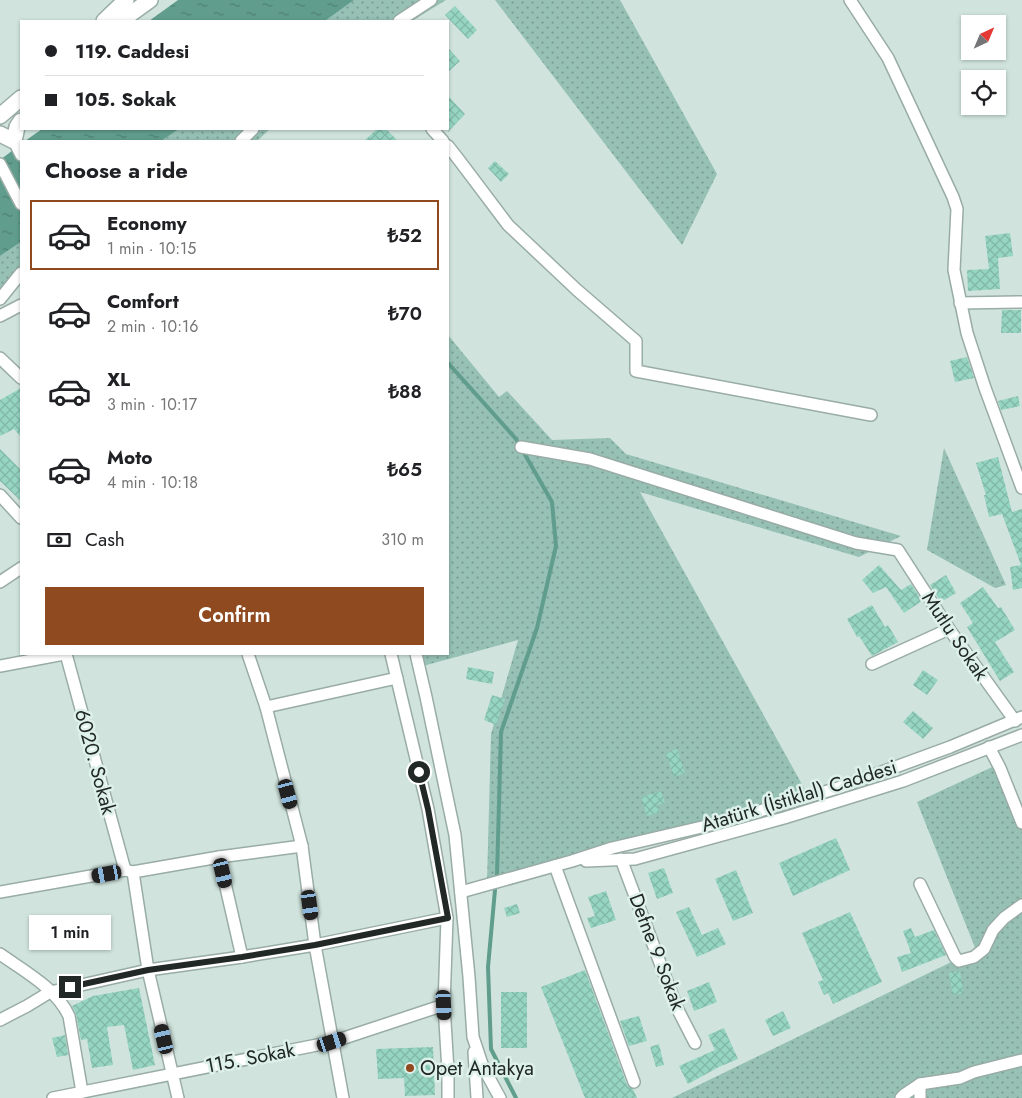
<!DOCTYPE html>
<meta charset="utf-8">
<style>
:root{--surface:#fff;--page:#f2f2f2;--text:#202124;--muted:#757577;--line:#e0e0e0;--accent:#8f4a20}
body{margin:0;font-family:Jost,sans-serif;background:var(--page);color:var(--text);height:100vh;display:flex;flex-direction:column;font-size:19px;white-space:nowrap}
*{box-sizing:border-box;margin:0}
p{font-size:16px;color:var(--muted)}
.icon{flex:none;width:28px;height:28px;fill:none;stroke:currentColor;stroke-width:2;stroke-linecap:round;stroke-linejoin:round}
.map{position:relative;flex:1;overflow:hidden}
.panel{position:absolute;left:20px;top:140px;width:429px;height:515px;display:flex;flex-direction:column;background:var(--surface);border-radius:0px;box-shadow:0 1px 4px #0004}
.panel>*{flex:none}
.top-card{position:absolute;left:20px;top:20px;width:429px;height:110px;border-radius:0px;box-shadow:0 1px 4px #0004;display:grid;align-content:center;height:110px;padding:0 25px;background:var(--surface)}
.needle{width:32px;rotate:44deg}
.controls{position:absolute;left:961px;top:15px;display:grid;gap:10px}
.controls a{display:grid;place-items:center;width:45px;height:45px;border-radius:0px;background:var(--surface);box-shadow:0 1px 4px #0004;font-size:25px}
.end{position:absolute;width:22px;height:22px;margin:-11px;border:6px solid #212826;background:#fff;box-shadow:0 0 0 2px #fff}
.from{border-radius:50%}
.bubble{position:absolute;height:35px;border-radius:0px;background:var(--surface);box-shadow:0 1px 4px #0004;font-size:16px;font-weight:600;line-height:35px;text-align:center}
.car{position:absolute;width:15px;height:30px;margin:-15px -8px;border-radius:6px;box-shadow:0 0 4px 1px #0007;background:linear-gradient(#222 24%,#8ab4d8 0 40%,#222 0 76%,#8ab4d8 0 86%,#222 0)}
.top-card b{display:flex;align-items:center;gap:18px;height:48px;font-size:19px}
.top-card b+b{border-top:1px solid var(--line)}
.top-card i{width:12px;height:12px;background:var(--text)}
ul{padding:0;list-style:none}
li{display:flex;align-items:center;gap:15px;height:70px;margin:0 10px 8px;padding:0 15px;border:2px solid transparent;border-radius:0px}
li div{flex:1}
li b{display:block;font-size:19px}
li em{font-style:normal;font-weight:600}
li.active{border-color:var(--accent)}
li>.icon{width:45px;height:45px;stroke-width:1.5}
h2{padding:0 25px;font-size:22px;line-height:60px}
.pay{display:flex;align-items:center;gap:12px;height:55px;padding:0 25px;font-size:19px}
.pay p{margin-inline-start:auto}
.button{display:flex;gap:10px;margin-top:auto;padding:10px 25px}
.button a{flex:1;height:58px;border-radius:0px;background:var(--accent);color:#fff;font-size:20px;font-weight:600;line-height:58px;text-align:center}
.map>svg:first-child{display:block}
</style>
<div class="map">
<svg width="1022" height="1098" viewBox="0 0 1022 1098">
<defs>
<pattern id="grass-dots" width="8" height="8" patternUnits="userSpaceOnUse" patternTransform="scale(1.25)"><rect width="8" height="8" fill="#96c1b4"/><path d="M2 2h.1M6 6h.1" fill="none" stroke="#7a9d92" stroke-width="1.8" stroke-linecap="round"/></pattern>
<pattern id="water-ripples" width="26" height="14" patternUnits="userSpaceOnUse" patternTransform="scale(1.25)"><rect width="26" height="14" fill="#609d8c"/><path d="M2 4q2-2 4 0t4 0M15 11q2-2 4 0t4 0" fill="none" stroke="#4f8072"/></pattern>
<pattern id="building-cross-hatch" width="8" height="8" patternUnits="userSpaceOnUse" patternTransform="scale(1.25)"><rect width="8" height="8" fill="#96d5c2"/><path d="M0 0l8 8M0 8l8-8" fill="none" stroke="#81b7a7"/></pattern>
</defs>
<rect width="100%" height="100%" fill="#d0e4dd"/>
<g fill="url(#grass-dots)">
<polygon points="354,0 446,0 412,21 325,21"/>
<polygon points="495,0 620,0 717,174 682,245"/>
<polygon points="179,129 270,129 257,141 161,141"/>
<polygon points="21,242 21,271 0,293 0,256"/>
<polygon points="448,335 499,397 507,391 552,440 610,438 626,454 901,536 859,557 640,492 809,797 487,881 491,734 518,640 423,666 420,654 448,654"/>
<polygon points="944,448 1006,585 995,588 927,550"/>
<polygon points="1003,762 1022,808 1022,1098 672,1098 976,950 917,802"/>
</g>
<g fill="url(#water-ripples)">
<polygon points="178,0 354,0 325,21 149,21"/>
<polygon points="42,129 179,129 161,141 25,141"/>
<polygon points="21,144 21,242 0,256 0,160"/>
</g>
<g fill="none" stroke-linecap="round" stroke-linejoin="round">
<g stroke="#609d8c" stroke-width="4">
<polyline points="448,363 516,439 552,502 556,546 537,628 501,732 497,875"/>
<polyline points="495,890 488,967 491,1049 516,1098"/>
</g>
</g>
<g fill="url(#building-cross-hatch)">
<polygon points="455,6 477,30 468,39 445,15"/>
<polygon points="448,48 460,61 448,72"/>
<polygon points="448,96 465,114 448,132"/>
<polygon points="377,129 386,129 398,141 364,141"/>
<polygon points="495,161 509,174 501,182 488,168"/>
<polygon points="1010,233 1013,256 998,258 1000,289 968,291 967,270 989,269 985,236"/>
<polygon points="1002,310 1021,310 1021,333 1001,333"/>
<polygon points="967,357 974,378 955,382 950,361"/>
<polygon points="21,388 21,437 14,429 0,436 0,400"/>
<polygon points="1018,396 1020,406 1001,410 998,401"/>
<polygon points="0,449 21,470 21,501 0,481"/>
<polygon points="998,457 1012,512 1022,509 1022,588 1013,590 1010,567 1021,565 1002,514 989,517 984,495 986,495 976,463"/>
<polygon points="879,565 901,590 911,584 922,601 904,613 886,587 873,593 862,580"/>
<polygon points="946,575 956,593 941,602 930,585"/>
<polygon points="983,587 998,608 1001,607 1015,630 995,642 1014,672 1000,681 967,627 973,623 960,603"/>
<polygon points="872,605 885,627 888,625 898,642 872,656 859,636 857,637 847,619"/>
<polygon points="468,667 494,672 492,684 466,679"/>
<polygon points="923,670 938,680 927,695 913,685"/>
<polygon points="492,695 505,699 496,725 484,720"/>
<polygon points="913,711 933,728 923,739 903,722"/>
<polygon points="677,749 685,773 674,777 666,753"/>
<polygon points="661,791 665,803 657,805 660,812 647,816 641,797"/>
<polygon points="836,838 850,870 793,896 779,863"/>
<polygon points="664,868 673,893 657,899 648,873"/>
<polygon points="736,870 753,913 733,921 715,879"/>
<polygon points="606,891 616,920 591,928 587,918 595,916 588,897"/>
<polygon points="517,904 520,913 507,917 504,908"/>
<polygon points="689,907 702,935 718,928 726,944 697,957 676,912"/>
<polygon points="850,912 882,982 833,1004 828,993 824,995 818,982 823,980 802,933"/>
<polygon points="911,928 915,937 934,930 946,955 902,972 897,957 911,953 903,931"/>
<polygon points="585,970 627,1085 633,1089 637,1098 585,1098 541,987"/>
<polygon points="960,971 963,993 953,995 949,973"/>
<polygon points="709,982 717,1002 694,1011 687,991"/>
<polygon points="139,988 155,1065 133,1070 124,1025 107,1027 113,1065 92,1068 87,1039 81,1040 76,1014 72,1006 93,996"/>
<rect x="501" y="992" width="26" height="56"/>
<polygon points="783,1011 791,1028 773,1036 765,1020"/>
<polygon points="639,1016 647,1041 629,1046 620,1021"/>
<polygon points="724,1028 738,1059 719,1067 688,1084 679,1066 715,1050 708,1035"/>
<polygon points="65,1035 68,1055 57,1057 52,1038"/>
<polygon points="659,1044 664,1065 656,1067 650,1047"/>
<polygon points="433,1047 435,1095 405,1096 404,1078 378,1079 376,1049"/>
</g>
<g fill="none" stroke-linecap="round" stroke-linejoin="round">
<g stroke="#99aca6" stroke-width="14">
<g id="minor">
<polyline points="850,0 888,58 953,197 957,209 954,270 967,333 985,388 1022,488"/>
<polyline points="399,21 431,0"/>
<polyline points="432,129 443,141"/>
<polyline points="14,141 21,155"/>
<polyline points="241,141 253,129"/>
<polyline points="448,146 459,160 508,225 577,290 636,341 636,371 871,415"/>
<polyline points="0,164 21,204"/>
<polyline points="0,299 21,273"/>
<polyline points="960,303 1022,302"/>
<polyline points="0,316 21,305"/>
<polyline points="0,358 21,378"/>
<polyline points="521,447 590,459 856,543 898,550 949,629 1015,721"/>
<polyline points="0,495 21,518"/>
<polyline points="0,582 21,568"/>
<polyline points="66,654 125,870"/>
<polyline points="248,654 266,707 302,846 315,945 343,1098"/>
<polyline points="391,654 428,809 447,918 444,1005 448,1071 448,1098"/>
<polyline points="416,654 426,697 455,835 469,977 473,1037 483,1067 500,1098"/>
<polyline points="872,664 949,629"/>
<polyline points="0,666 64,654"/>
<polyline points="266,707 397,678"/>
<polyline points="989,747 1000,768 1022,823"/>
<polyline points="219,857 242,957"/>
<polyline points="621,859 677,1008 695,1043"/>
<polyline points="586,861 635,859 784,818 903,781 1022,735"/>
<polyline points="555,866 634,1082"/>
<polyline points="133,872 148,970 178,1098"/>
<polyline points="920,884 955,957 959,961 974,957 984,949 993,930 1004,918 1022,905"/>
<polyline points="0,892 125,870 133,872 219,857 302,846"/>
<polyline points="461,892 572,861 612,848 719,823 838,788 950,747 1022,717"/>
<path d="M0,954C24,971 56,988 69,1016L82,1092"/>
<polyline points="0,1020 27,1006 50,992 148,970 242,957 315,945 447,918"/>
<polyline points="474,1052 477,1098"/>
<polyline points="920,1084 920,1098"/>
<polyline points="53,1098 332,1042 444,1005"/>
<polyline points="901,1098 905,1094 920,1084 960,1078 974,1072 1022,1060"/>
</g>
</g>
<g stroke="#99aca6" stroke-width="18">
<g id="major">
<polyline points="104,21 126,0"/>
<polyline points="121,21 150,0"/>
<polyline points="0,116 21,98"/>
<polyline points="0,134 14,141 17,127 21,121"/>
</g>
</g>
<use href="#minor" stroke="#fff" stroke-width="11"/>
<use href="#major" stroke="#fff" stroke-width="15"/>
</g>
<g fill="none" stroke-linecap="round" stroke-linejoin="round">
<polyline stroke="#212826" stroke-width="6" points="70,987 148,970 242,957 315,945 448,918 428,809 419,772"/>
</g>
<circle fill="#8f4a20" stroke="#ddf1ea" stroke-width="2" cx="410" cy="1068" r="5"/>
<g text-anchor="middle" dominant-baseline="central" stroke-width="5" stroke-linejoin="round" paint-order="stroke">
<g font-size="20" fill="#212826" stroke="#ddf1ea">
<text transform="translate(955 636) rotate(56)">Mutlu Sokak</text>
<text transform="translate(95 762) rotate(75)">6020. Sokak</text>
<text transform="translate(799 796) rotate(-17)">Atatürk (İstiklal) Caddesi</text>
<text transform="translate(657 952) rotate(69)">Defne 9 Sokak</text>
<text transform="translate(250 1058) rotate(-11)">115. Sokak</text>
</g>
<g font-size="20" fill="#212826" stroke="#ddf1ea" text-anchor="start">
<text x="420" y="1068">Opet Antakya</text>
</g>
</g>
</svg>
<div class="controls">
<a><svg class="needle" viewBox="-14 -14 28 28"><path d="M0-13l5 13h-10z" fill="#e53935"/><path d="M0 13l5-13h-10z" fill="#757577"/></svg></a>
<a><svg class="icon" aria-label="locate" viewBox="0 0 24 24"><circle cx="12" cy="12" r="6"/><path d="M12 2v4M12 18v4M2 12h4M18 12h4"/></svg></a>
</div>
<i class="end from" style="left:419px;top:772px"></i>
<i class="end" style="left:70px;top:987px"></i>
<div class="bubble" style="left:29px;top:915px;width:82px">1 min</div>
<i class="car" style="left:288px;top:794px;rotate:165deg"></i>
<i class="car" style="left:223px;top:873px;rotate:167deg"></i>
<i class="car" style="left:107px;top:874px;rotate:260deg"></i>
<i class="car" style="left:310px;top:905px;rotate:172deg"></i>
<i class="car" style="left:444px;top:1005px;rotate:177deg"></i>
<i class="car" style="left:164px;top:1039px;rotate:347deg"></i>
<i class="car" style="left:332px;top:1042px;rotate:72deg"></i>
<div class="top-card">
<b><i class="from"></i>119. Caddesi</b>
<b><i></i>105. Sokak</b>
</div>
<section class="panel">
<h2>Choose a ride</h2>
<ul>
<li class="active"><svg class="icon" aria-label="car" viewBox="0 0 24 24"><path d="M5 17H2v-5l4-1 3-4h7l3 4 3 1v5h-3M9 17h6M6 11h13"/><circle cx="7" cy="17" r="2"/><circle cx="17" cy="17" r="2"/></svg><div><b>Economy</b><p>1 min · 10:15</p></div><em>₺52</em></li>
<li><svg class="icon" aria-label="car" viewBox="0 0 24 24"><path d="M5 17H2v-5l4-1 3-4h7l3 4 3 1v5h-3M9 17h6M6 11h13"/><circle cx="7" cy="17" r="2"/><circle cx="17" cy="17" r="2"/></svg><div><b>Comfort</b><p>2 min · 10:16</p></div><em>₺70</em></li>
<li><svg class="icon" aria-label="car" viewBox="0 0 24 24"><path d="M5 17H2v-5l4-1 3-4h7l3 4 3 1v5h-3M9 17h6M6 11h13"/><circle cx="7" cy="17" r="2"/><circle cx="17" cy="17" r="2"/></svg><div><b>XL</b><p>3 min · 10:17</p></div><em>₺88</em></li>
<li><svg class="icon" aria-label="car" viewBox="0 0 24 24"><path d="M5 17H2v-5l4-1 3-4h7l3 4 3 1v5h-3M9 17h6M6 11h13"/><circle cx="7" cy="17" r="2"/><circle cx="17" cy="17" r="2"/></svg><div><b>Moto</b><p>4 min · 10:18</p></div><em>₺65</em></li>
</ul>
<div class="pay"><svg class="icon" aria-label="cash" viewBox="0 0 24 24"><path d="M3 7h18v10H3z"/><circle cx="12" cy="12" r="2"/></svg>Cash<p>310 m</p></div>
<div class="button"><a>Confirm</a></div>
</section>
</div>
